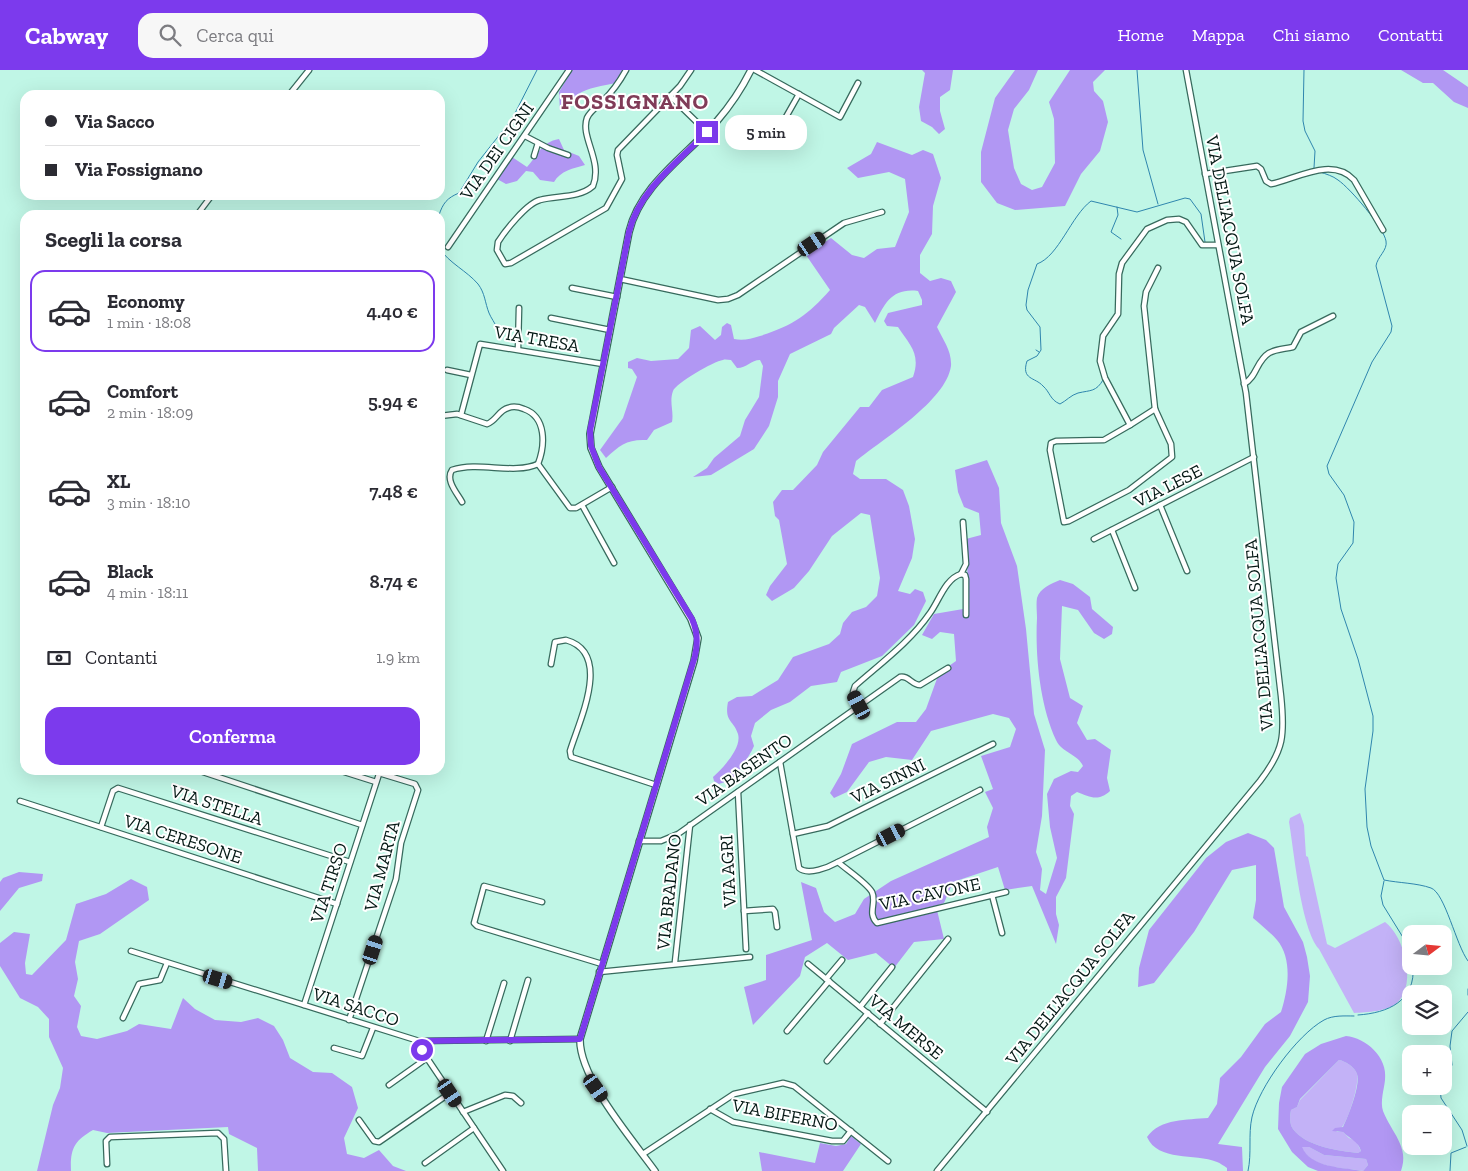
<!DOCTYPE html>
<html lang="it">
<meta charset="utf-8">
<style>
:root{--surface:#fff;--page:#f7f7f7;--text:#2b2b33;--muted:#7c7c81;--line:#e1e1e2;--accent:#7c3aed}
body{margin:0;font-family:"Zilla Slab",serif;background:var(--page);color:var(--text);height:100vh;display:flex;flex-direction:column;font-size:19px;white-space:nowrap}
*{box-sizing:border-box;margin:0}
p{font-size:16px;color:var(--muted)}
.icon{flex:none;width:28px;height:28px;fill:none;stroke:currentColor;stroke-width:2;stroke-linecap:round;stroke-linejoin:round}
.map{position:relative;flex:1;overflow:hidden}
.drawer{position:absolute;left:20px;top:140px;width:425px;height:565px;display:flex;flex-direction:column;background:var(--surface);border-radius:15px;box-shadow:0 5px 20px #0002}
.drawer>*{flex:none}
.top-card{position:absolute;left:20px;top:20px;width:425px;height:110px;border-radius:15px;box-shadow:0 5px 20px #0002;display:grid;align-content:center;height:110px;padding:0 25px;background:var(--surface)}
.needle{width:32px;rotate:74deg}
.tools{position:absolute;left:1402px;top:855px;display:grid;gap:10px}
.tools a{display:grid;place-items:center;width:50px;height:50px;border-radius:10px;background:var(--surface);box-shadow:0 5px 20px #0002;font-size:25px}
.end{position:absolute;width:22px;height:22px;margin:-11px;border:6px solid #7c3aed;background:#fff;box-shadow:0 0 0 2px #fff}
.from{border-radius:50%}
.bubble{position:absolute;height:35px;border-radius:15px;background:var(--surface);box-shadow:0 5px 20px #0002;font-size:16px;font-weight:600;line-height:35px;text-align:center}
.car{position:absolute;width:15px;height:30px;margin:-15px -8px;border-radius:6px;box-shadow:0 0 4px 1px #0007;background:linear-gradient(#222 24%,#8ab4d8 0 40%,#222 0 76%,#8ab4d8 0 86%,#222 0)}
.top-card b{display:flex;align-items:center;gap:18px;height:48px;font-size:19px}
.top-card b+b{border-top:1px solid var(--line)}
.top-card i{width:12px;height:12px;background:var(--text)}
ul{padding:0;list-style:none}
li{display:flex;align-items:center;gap:15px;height:82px;margin:0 10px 8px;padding:0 15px;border:2px solid transparent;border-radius:15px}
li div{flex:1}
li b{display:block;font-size:19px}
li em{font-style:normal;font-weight:600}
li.on{border-color:var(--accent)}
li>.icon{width:45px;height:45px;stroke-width:1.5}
h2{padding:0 25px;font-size:22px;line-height:60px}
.pay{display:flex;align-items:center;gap:12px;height:55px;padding:0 25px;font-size:19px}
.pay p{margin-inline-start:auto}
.primary-button{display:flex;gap:10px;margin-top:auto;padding:10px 25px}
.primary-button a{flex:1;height:58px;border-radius:15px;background:var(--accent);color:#fff;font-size:20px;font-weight:600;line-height:58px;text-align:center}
header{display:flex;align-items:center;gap:30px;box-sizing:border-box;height:70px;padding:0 25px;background:var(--accent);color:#fff}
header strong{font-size:24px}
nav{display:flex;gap:28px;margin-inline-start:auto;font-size:18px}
.search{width:350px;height:45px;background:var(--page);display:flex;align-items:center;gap:12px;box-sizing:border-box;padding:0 18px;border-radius:15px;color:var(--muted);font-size:19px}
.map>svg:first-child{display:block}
</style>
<header>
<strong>Cabway</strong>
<div class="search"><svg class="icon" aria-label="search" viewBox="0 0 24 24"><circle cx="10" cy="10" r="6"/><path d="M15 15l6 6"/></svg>Cerca qui</div>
<nav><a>Home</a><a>Mappa</a><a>Chi siamo</a><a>Contatti</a></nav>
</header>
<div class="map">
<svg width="1468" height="1101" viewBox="0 0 1468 1101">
<rect width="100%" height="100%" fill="#c0f6e6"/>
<g fill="#c3b2f7">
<path d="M1300,743L1304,755L1306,786L1308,787L1327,874L1335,878L1385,852C1404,866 1417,913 1398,932C1387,942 1368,942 1354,943L1319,879C1301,859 1294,781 1289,752L1290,748Z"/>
<path d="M1339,990C1345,991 1355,997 1357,1004C1360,1012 1348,1051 1342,1057C1341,1059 1338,1060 1336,1062H1343L1349,1068L1356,1071L1361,1081L1358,1083C1339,1081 1305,1076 1293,1059C1289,1053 1290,1046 1291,1040L1297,1037L1300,1030Z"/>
<path d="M1301,1077H1309L1324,1085L1366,1089L1368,1095L1363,1101C1340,1097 1313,1099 1301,1077Z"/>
</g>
<g fill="#b197f3" fill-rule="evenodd">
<path d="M572,0H624L616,13C603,16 588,17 577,25C570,30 569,38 560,41L559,22Z"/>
<polygon points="922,0 953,0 950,20 940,27 940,41 945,59 939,64 932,57 921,51 919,37 925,3"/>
<polygon points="1015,0 1038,0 1029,20 1014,39 1008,60 1014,98 1021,114 1032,120 1042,117 1055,93 1054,49 1049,32 1070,0 1105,0 1093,12 1094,21 1103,31 1108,52 1100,81 1081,104 1065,136 1015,140 997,133 981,112 981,82 995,28"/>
<polygon points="1401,0 1443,0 1468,17 1468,38 1454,32 1433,13 1423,13"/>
<path d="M559,69L564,80L579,86L585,95C574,98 560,101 554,112L540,110L533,102L526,101L517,111L506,114L497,109L512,87L527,97C538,85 541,72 559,69Z"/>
<path d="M877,72L912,85L923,80L933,84L941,108L933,136L932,164L920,185V203L930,211L941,208L951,211L956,222L937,257C943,270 952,281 951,296C946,331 883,369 856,391L853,404L860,409H886L903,420L909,436L915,469L912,488L898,521L910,524L915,519L923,522L926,531L914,555L882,586L841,602L837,612L811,616L790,632L771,640L755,653L751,666L754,676C749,688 740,697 734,709L719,714L714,711L713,707C723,698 742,678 738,664C734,650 724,652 728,632L737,627L752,626L778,610L793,587L829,574L840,564L843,553L852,542L866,537L877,526L880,508L870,445L861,443L832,466L809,501L794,518L772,531L766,525L770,516L787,494L779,450L775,446L773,432L782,420H793L817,395L823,382L860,337H869L882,320L913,307C921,284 910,275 898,257L887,256L884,251L888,243L922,235V230L918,221C892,218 885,233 875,253L865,237L859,235L834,258L831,264L790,284L778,311V327L769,356L754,379L711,405L693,407L707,398L714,388L740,366L745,350L759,327L763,296L760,290C751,290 747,298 737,298L731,290C728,290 725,289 723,290C714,291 676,313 673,321C669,332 674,341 672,352L654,360L647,370C627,369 620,375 606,388L600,380L623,348L637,307L632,299L628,298V292L637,288L651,291L678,289L689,278L691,260L700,256L715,270L721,265L722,257L727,253L731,255L734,269C743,271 750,269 760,266C792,256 808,245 830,220L806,185L831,168L852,185L864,188L877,179L895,177L909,142L905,109L889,102L858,108L847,98L871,84Z"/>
<path d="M987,390L999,418L1001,453L1017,496L1026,559L1034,644L1045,680L1042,746L1036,782L1042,799L1040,820L1046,824L1057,788L1050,757L1047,724L1054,709L1071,701L1078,702L1083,696C1078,684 1062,683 1056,670C1040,635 1035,586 1037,548C1037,542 1036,534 1037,528C1040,518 1051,514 1060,510L1073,514L1090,527L1092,539L1113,557L1112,564L1104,569L1094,563L1078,540L1062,536L1060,589L1070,628L1083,636L1077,653L1087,670L1095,669L1111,680L1107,708L1110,721C1098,732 1090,727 1077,722L1071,726L1070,736L1074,744L1066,808L1056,827V844L1059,855L1056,874L1032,816L1005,820L998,797L953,812L944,833L936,836L944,869L914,872L894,898L876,883L848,890L827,873L805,887L800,906L753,955L744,917L766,910V885L812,870L801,812L816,818L824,842L835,852L855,844L864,829L891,811L989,767L987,757L993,738L985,722L993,719L981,686L1010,677L1016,659L1009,648L993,644L931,661L912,690L886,687L869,692L847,722L834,728L830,723L841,704L852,674L897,652H916L926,639L939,603L956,591L954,564L940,562L932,569L922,565L934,544L969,538L966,469L981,465L979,443L964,437L958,422L955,400Z"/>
<path d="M1248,763L1266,770L1274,778L1284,837L1303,872L1307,887L1310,906L1308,932L1290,966L1265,997L1218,1074L1242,1077L1243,1101H1227V1098C1224,1096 1220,1093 1217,1092C1195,1083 1158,1092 1147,1067C1161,1048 1187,1050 1208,1048L1217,1034L1220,1008L1241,987L1265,954L1281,942C1288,920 1293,889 1277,870C1270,862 1261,855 1253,848L1256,830V795L1232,800L1194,862L1154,913L1138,917L1139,898L1149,860L1206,788L1226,772Z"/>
<polygon points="19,802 43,804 42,811 19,818 0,841 0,812 3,808"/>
<path d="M131,809L147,817L149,830L100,864L79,871L75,892L78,909L74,926L81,936L77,957L81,966L97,969L127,961L139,954L171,959L183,928L195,939L215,950L241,952L258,948L274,956L283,970L290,988L313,1002L332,1003L352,1017L358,1038L344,1068L347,1084L364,1088L379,1080L393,1096L406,1101H258L257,1078L229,1064L228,1057L107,1063L93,1060C74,1071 70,1079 71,1101H37L53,1035L60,1018L63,998L49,967V949L38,937L20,928L0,896V873L14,862L30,864L25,893L26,904L32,905L66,870L76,834L106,824Z"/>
<path d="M1346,966C1366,968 1388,987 1385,1010C1384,1020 1380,1031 1383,1041C1391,1062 1410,1077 1401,1101H1363L1368,1095L1366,1089L1324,1085L1309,1077H1302C1311,1098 1342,1097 1362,1101H1318L1308,1097L1292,1082L1278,1059L1279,1033L1282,1017L1305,984L1321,974ZM1339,990C1345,991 1355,997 1357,1004C1361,1014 1348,1047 1343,1057L1335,1058L1332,1061L1343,1062C1350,1069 1358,1071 1361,1081L1358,1083C1339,1081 1305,1076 1293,1059C1289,1053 1290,1046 1291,1040L1297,1037L1300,1029Z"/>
<polygon points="851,1066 861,1074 843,1101 762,1101 759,1082 815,1093 820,1073 836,1076 846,1074"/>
</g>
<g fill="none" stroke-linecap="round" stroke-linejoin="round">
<g stroke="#2f86ae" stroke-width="1">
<polyline points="1137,0 1143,80 1158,134"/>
<polyline points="1304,0 1303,51 1305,61 1315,81 1314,98"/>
<path d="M1320,102C1326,104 1333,106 1338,110C1350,118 1384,158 1386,171C1388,180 1377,187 1376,196L1392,256L1391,262L1372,292L1327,396L1329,404L1344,425L1354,452L1353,473L1338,494L1336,508L1341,539L1358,589L1373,646V661L1365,719L1367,757L1371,776L1384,810C1399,813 1417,813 1431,818C1445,823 1456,875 1468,891"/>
<polyline points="1117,137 1118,145 1111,162 1121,169"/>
<path d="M439,145C443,133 447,128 459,123L478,92L512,49L537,0"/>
<path d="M440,179C449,193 467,201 478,214C485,223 485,233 489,243C491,248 495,253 497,258"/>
<polyline points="1036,280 1039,282"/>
<path d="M1103,310C1096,322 1091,320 1078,323C1071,325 1066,331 1060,334C1050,330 1050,322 1043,316C1035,307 1021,310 1027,291L1037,286L1041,280L1040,257L1027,240L1026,235L1028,220L1037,194C1059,186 1071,146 1091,131L1137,142L1185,128L1190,129L1201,144L1205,172"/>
<polyline points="1384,811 1381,826 1383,835 1404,869 1411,889"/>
<polyline points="1468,919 1468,925"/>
<path d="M1358,945C1388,943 1416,931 1413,896"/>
<polyline points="1444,1010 1452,995 1450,976 1452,961 1468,942"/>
<polyline points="1440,1016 1441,1028 1462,1060 1467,1076"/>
<path d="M1248,1101C1252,1083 1248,1065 1252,1047C1259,1017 1297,965 1324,950C1333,945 1345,946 1354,946"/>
<polyline points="1450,1101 1451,1083 1466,1077"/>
</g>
<g stroke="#376a5d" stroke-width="7">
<g id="minor">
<path d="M626,0C620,11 612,22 603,31C598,36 590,41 587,48C580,67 603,91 593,116C578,129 557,125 540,130C527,133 505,161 498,172L497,180L505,194L511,193L606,138L622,109L617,85L618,80L680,16L691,0"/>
<polyline points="755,0 840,47 858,13"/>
<polyline points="289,25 309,0"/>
<polyline points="670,26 707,62"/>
<polyline points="778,61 799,24"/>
<polyline points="525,66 548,78 568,85"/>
<polyline points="534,86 538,73"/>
<path d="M1205,104L1257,96L1261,99L1266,111L1271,114C1296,109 1332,86 1354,110L1383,160"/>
<polyline points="197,145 212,125"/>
<polyline points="448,177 569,0"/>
<polyline points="620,209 718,230 728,229 738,225 844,153 882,142"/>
<polyline points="572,218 617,227"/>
<polyline points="551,248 610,260"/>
<polyline points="518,279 519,238"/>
<polyline points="447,300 471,305"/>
<path d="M1244,314C1257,307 1256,291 1269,283C1276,279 1285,279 1293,277L1301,262L1333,246"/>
<polyline points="1155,339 1130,355 1105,308 1100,291 1103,266 1118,244 1119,204 1122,193 1147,159 1167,150 1179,149 1186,152 1202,175 1218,175"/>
<polyline points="461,345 480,274 603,294"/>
<path d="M440,346L457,344L487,354C496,351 499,340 508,338C513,336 519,337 524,339C547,347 545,376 538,394L570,438H576L612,417"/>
<polyline points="1130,355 1104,370 1056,371 1051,373 1050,380 1064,452 1069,451 1129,420 1172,387 1171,374 1155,339 1144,236 1146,222 1158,198"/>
<path d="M462,432C457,423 445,410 452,400C480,391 513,405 538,394"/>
<polyline points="582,435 614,493"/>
<polyline points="1160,435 1187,501"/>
<polyline points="1112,460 1135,518"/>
<polyline points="1094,469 1254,387"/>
<polyline points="961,504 966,494 963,452"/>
<path d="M551,594L555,572L566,570C613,583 579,651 570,681L571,687L656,715"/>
<path d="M859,635L853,622L855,616C881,593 910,572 930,543C939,531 945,509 961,504L965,505L966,509V545"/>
<path d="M780,692L799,798C808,806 829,797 838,792C847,800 867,813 872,822C877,833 867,843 877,853L1006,822"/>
<polyline points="197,700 362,755"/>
<polyline points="338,700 376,712"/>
<polyline points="738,722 746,879"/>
<polyline points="20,731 337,834"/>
<polyline points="101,757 113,721 118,718 350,792"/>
<polyline points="793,764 828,756 993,674"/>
<path d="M639,771H661L678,764L900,607C908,605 912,615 920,615L948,598"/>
<polyline points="838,792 980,720"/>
<polyline points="992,825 1002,863"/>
<polyline points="542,832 484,816 474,853 477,856 602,894"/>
<polyline points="744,841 773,839 775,842 777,857"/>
<polyline points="131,881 419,971 580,969"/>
<polyline points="675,892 690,755"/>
<polyline points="808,894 987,1042"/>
<polyline points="599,902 750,887"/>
<polyline points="826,909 842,890"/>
<polyline points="304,935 380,701"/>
<polyline points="860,937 892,897"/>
<polyline points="123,948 139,914 160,910 167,893"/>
<polyline points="349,950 396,809 401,773 418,720 415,714 379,703"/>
<polyline points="880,954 948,869"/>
<polyline points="787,961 829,911"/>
<polyline points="419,971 427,988 503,1101"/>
<polyline points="486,971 504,913"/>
<polyline points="510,971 528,910"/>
<polyline points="334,978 362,986 373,958"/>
<polyline points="827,991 868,943"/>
<polyline points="389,1015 427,988"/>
<polyline points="710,1039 733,1052 832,1071 843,1071 851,1061"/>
<polyline points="463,1042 505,1025 513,1026 521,1033"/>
<polyline points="359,1050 374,1071 379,1072 450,1023"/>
<polyline points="643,1084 734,1024 783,1013 794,1016 888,1091"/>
<polyline points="425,1093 474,1058"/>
<polyline points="107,1094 106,1071 110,1067 218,1063 224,1069 226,1101"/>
<path d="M937,1101L1260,711C1284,680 1285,665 1281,626L1246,323L1186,0"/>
</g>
</g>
<g stroke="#376a5d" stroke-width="8">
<path id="tertiary" d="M655,1101C632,1069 579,1008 580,969L694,591L698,568L691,549L599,397L591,378L590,364L629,162C640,115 686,86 717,51C730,36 742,18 751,0"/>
</g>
<use href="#minor" stroke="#fff" stroke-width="4.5"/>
<use href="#tertiary" stroke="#fff" stroke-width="5.5"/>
</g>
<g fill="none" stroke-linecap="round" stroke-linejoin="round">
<path stroke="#7c3aed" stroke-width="6" d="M422,980L419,971L580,969L695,586C698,573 698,562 692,549L599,397L591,376L590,361L629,162C639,120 678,92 707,62"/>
</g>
<g text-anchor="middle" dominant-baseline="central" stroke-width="4" stroke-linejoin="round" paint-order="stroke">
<g font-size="18" fill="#041814" stroke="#fff">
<text transform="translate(497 81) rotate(-55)">VIA DEI CIGNI</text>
<text transform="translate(1230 160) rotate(79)">VIA DELL'ACQUA SOLFA</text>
<text transform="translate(537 269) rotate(10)">VIA TRESA</text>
<text transform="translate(1168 416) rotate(-27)">VIA LESE</text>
<text transform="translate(1259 565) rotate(-95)">VIA DELL'ACQUA SOLFA</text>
<text transform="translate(744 700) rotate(-35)">VIA BASENTO</text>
<text transform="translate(888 711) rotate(-26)">VIA SINNI</text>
<text transform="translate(217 735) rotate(18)">VIA STELLA</text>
<text transform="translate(183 769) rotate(18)">VIA CERESONE</text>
<text transform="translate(382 796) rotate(-75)">VIA MARTA</text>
<text transform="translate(728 801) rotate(-93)">VIA AGRI</text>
<text transform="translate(329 813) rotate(-72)">VIA TIRSO</text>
<text transform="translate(669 822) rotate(-84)">VIA BRADANO</text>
<text transform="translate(930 824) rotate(-12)">VIA CAVONE</text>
<text transform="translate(1070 918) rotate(-51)">VIA DELL'ACQUA SOLFA</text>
<text transform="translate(356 937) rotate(18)">VIA SACCO</text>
<text transform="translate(906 957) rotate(40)">VIA MERSE</text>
<text transform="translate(785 1045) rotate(11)">VIA BIFERNO</text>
</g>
<g font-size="22" font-weight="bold" letter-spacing="1" fill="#803c58" stroke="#fff">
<text x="635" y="31">FOSSIGNANO</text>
</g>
</g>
</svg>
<div class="tools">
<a><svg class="needle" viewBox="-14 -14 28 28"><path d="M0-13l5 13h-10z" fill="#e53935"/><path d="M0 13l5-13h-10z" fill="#7c7c81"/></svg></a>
<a><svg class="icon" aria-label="layers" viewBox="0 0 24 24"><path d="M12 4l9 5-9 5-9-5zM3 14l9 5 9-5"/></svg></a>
<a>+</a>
<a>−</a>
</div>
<i class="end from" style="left:422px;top:980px"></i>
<i class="end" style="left:707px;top:62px"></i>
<div class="bubble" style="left:725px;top:45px;width:82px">5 min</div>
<i class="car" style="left:812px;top:174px;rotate:56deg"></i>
<i class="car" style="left:859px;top:635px;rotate:332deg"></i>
<i class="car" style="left:891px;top:765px;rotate:63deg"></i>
<i class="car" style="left:373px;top:880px;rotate:18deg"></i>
<i class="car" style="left:218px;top:909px;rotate:107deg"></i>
<i class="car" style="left:596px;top:1018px;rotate:145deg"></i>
<i class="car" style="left:450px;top:1023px;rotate:146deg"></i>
<div class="top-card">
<b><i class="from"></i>Via Sacco</b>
<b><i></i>Via Fossignano</b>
</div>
<section class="drawer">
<h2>Scegli la corsa</h2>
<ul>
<li class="on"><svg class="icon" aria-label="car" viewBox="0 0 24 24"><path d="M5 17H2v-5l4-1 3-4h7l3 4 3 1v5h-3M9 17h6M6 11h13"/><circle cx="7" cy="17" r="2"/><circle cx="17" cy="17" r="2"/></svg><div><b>Economy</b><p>1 min · 18:08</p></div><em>4.40 €</em></li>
<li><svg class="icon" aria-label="car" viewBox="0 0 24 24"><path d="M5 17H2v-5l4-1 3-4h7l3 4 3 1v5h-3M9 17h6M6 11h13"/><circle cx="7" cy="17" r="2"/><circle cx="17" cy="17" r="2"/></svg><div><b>Comfort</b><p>2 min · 18:09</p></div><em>5.94 €</em></li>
<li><svg class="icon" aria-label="car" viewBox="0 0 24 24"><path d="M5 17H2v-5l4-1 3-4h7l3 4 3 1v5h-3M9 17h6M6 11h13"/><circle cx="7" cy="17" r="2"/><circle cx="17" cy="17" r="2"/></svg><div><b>XL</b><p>3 min · 18:10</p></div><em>7.48 €</em></li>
<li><svg class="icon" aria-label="car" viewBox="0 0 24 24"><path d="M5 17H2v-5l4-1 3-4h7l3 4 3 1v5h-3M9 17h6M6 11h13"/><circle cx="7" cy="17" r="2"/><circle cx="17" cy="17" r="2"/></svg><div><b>Black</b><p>4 min · 18:11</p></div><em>8.74 €</em></li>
</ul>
<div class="pay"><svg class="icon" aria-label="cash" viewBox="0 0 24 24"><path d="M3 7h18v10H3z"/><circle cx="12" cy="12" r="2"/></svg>Contanti<p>1.9 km</p></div>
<div class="primary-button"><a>Conferma</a></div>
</section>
</div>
